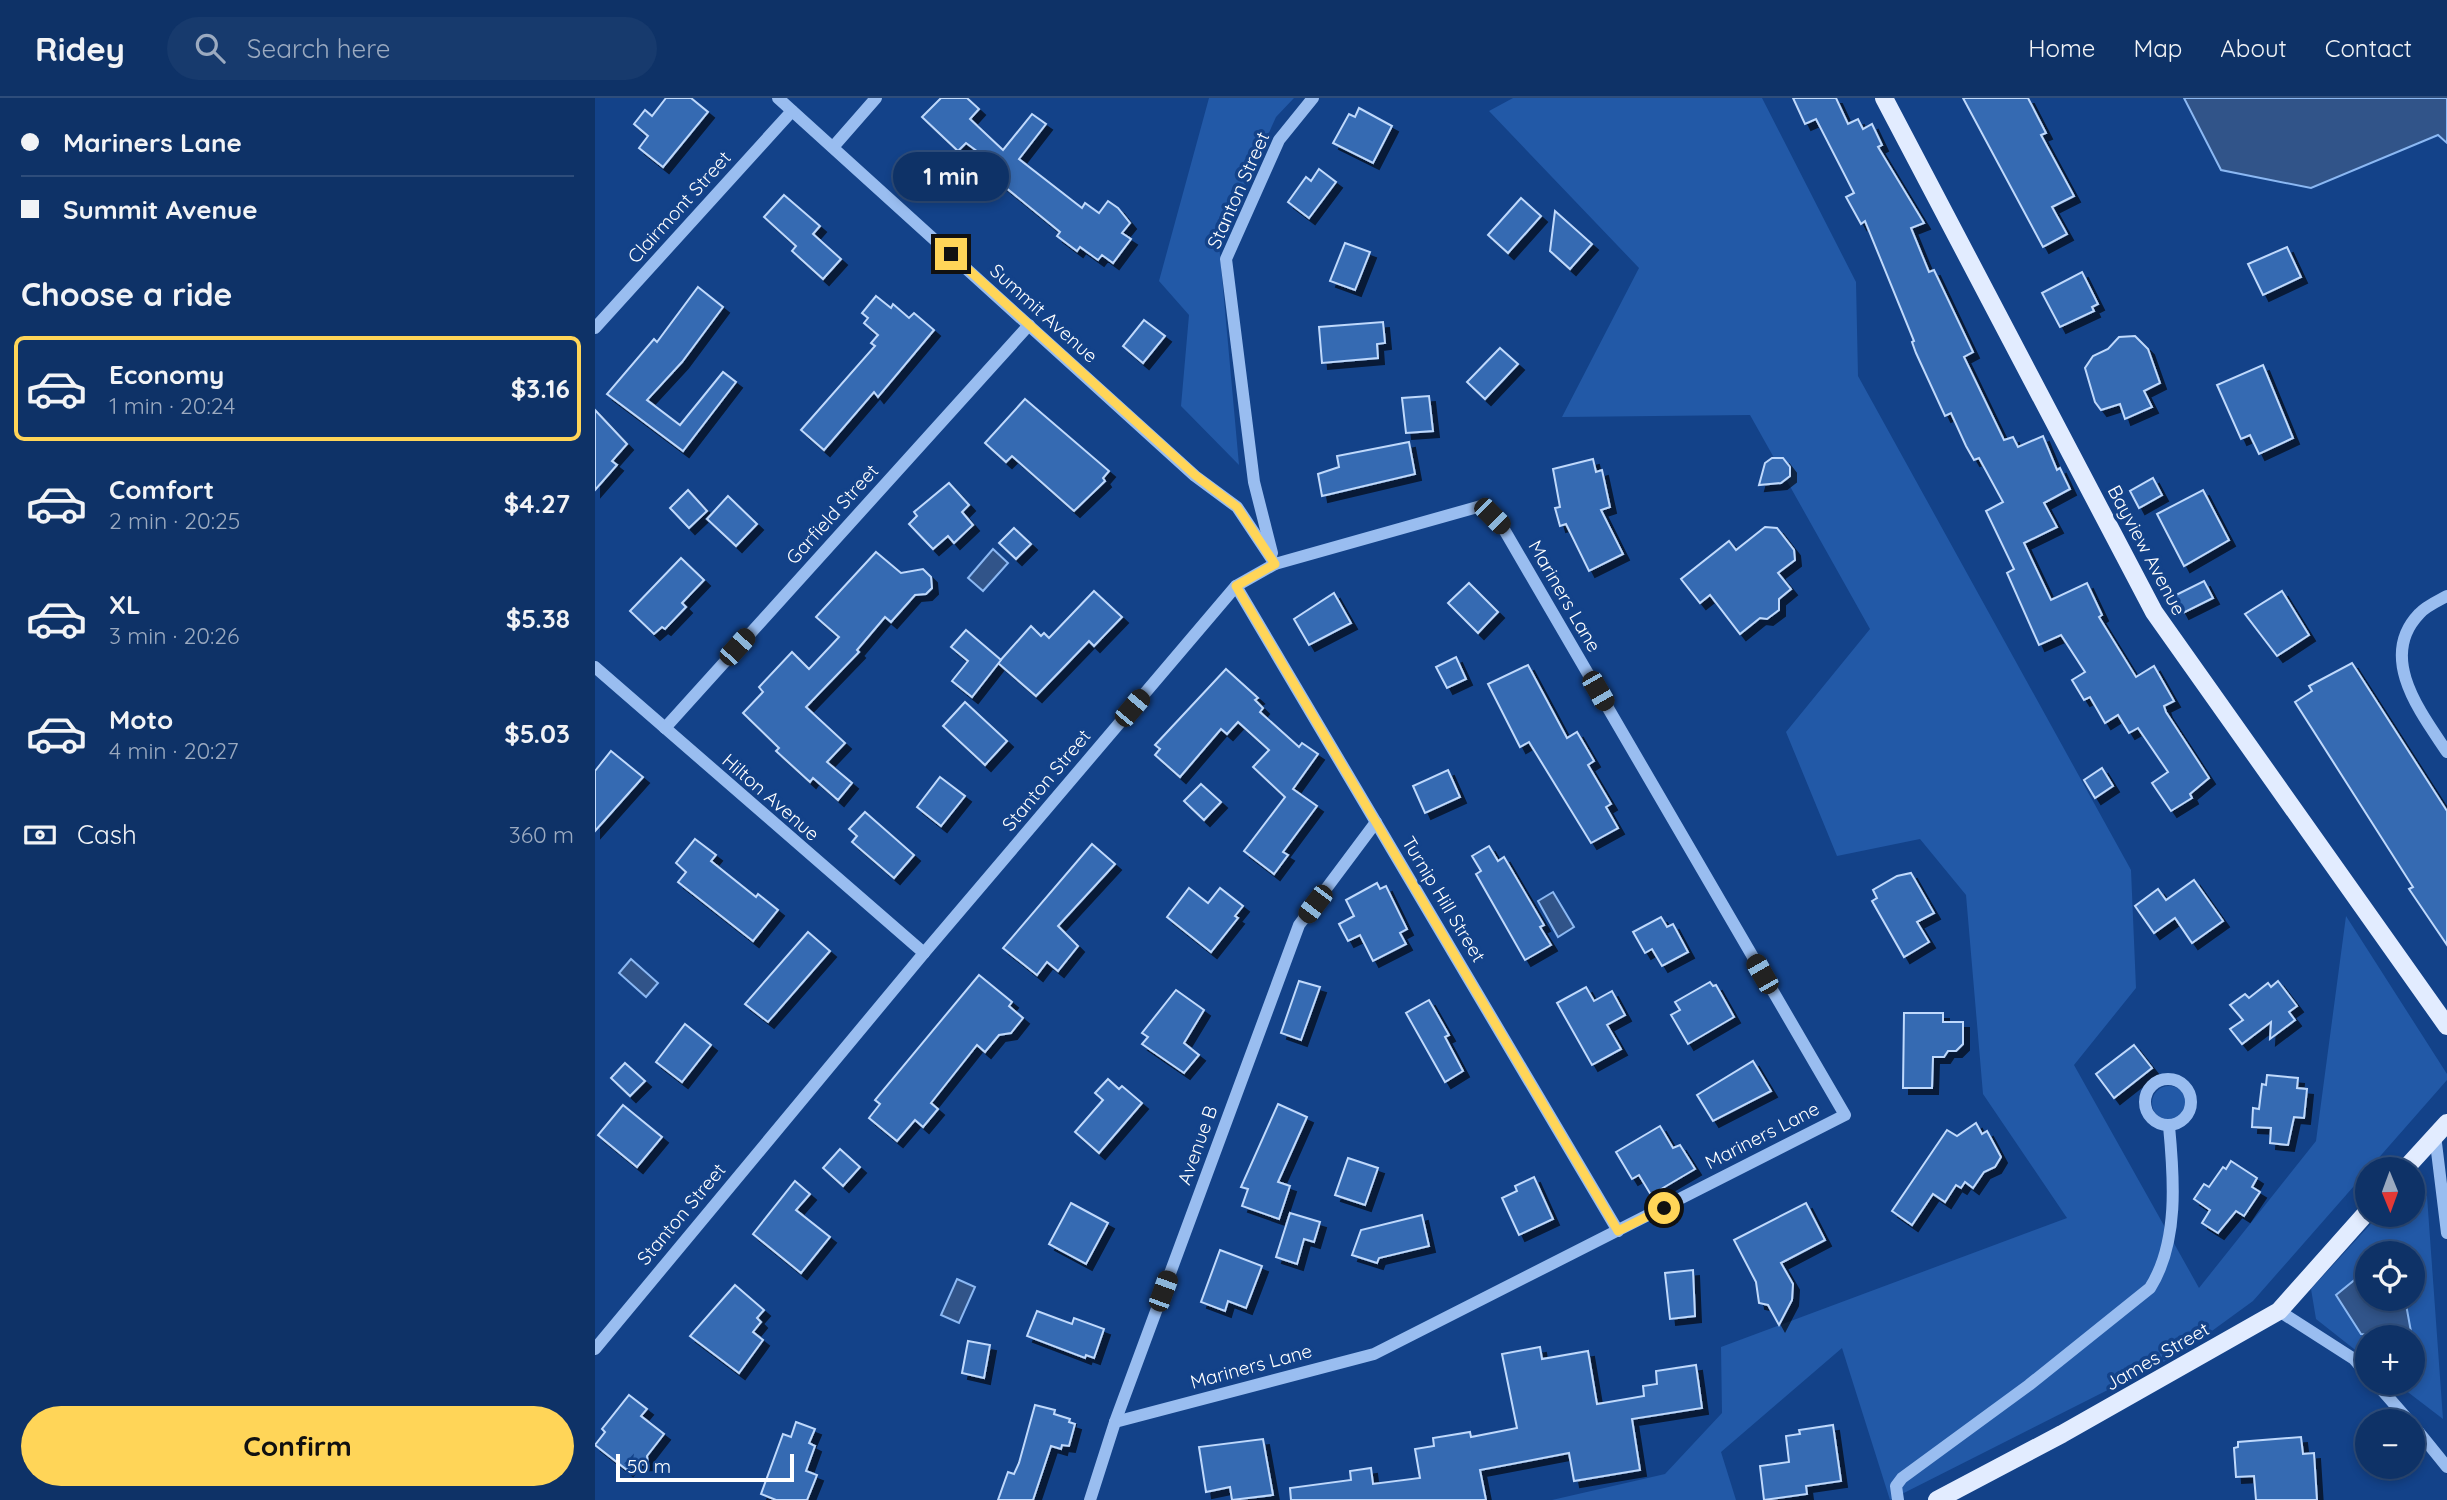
<!DOCTYPE html>
<meta charset="utf-8">
<style>
:root{--surface:#0e3267;--page:#173a6d;--text:#f1f3f6;--muted:#9baac0;--line:#2e4d7b;--accent:#ffd558}
body{margin:0;font-family:Quicksand,sans-serif;background:var(--page);color:var(--text);height:100vh;display:flex;flex-direction:column;font-size:26px;white-space:nowrap}
*{box-sizing:border-box;margin:0}
p{font-size:23px;color:var(--muted)}
.icon{flex:none;width:38px;height:38px;fill:none;stroke:currentColor;stroke-width:2;stroke-linecap:round;stroke-linejoin:round}
.map{position:relative;flex:1;overflow:hidden}
.details{display:flex;flex-direction:column;background:var(--surface);width:595px}
.details>*{flex:none}
.top-card{display:grid;align-content:center;height:154px;padding:0 21px;background:var(--surface)}
.needle{width:46px;rotate:179deg}
.controls{position:absolute;left:1760px;top:1059px;display:grid;gap:14px}
.controls a{display:grid;place-items:center;width:70px;height:70px;border-radius:50%;background:var(--surface);box-shadow:0 4px 10px #0003,0 0 0 2px var(--line);font-size:35px}
.scale{position:absolute;left:21px;bottom:18px;width:178px;box-sizing:border-box;padding-left:7px;border:4px solid #fff;border-top:0;font-size:19px;line-height:24px;white-space:nowrap;color:#fff;-webkit-text-stroke:5px #134289;paint-order:stroke}
.end{position:absolute;width:32px;height:32px;margin:-16px;border:9px solid #ffd558;background:#111;box-shadow:0 0 0 4px #111}
.from{border-radius:50%}
.bubble{position:absolute;height:49px;border-radius:24px;background:var(--surface);box-shadow:0 4px 10px #0003,0 0 0 2px var(--line);font-size:23px;font-weight:700;line-height:49px;text-align:center}
.car{position:absolute;width:21px;height:42px;margin:-21px -10px;border-radius:9px;box-shadow:0 0 5px 2px #0007;background:linear-gradient(#222 24%,#8ab4d8 0 40%,#222 0 76%,#8ab4d8 0 86%,#222 0)}
.top-card b{display:flex;align-items:center;gap:24px;height:66px;font-size:26px}
.top-card b+b{border-top:2px solid var(--line)}
.top-card i{width:18px;height:18px;background:var(--text)}
ul{padding:0;list-style:none}
li{display:flex;align-items:center;gap:21px;height:105px;margin:0 14px 10px;padding:0 7px;border:4px solid transparent;border-radius:10px}
li div{flex:1}
li b{display:block;font-size:26px}
li em{font-style:normal;font-weight:700}
li.on{border-color:var(--accent)}
li>.icon{width:63px;height:63px;stroke-width:1.5}
h2{padding:0 21px;font-size:32px;line-height:84px}
.pay{display:flex;align-items:center;gap:18px;height:77px;padding:0 21px;font-size:26px}
.pay p{margin-inline-start:auto}
.cta{display:flex;gap:14px;margin-top:auto;padding:14px 21px}
.cta a{flex:1;height:80px;border-radius:42px;background:var(--accent);color:#111;font-size:28px;font-weight:700;line-height:80px;text-align:center}
header{display:flex;align-items:center;gap:42px;box-sizing:border-box;height:98px;padding:0 35px;background:var(--surface);border-bottom:2px solid var(--line)}
header strong{font-size:33px}
nav{display:flex;gap:38px;margin-inline-start:auto;font-size:24px}
.search{width:490px;height:63px;background:var(--page);display:flex;align-items:center;gap:18px;box-sizing:border-box;padding:0 24px;border-radius:38px;color:var(--muted);font-size:26px}
main{display:flex;flex:1;min-height:0}
.map>svg:first-child{display:block}
</style>
<header>
<strong>Ridey</strong>
<div class="search"><svg class="icon" aria-label="search" viewBox="0 0 24 24"><circle cx="10" cy="10" r="6"/><path d="M15 15l6 6"/></svg>Search here</div>
<nav><a>Home</a><a>Map</a><a>About</a><a>Contact</a></nav>
</header>
<main>
<section class="details">
<div class="top-card">
<b><i class="from"></i>Mariners Lane</b>
<b><i></i>Summit Avenue</b>
</div>
<h2>Choose a ride</h2>
<ul>
<li class="on"><svg class="icon" aria-label="car" viewBox="0 0 24 24"><path d="M5 17H2v-5l4-1 3-4h7l3 4 3 1v5h-3M9 17h6M6 11h13"/><circle cx="7" cy="17" r="2"/><circle cx="17" cy="17" r="2"/></svg><div><b>Economy</b><p>1 min · 20:24</p></div><em>$3.16</em></li>
<li><svg class="icon" aria-label="car" viewBox="0 0 24 24"><path d="M5 17H2v-5l4-1 3-4h7l3 4 3 1v5h-3M9 17h6M6 11h13"/><circle cx="7" cy="17" r="2"/><circle cx="17" cy="17" r="2"/></svg><div><b>Comfort</b><p>2 min · 20:25</p></div><em>$4.27</em></li>
<li><svg class="icon" aria-label="car" viewBox="0 0 24 24"><path d="M5 17H2v-5l4-1 3-4h7l3 4 3 1v5h-3M9 17h6M6 11h13"/><circle cx="7" cy="17" r="2"/><circle cx="17" cy="17" r="2"/></svg><div><b>XL</b><p>3 min · 20:26</p></div><em>$5.38</em></li>
<li><svg class="icon" aria-label="car" viewBox="0 0 24 24"><path d="M5 17H2v-5l4-1 3-4h7l3 4 3 1v5h-3M9 17h6M6 11h13"/><circle cx="7" cy="17" r="2"/><circle cx="17" cy="17" r="2"/></svg><div><b>Moto</b><p>4 min · 20:27</p></div><em>$5.03</em></li>
</ul>
<div class="pay"><svg class="icon" aria-label="cash" viewBox="0 0 24 24"><path d="M3 7h18v10H3z"/><circle cx="12" cy="12" r="2"/></svg>Cash<p>360 m</p></div>
<div class="cta"><a>Confirm</a></div>
</section>
<div class="map">
<svg width="1852" height="1402" viewBox="0 0 1852 1402">
<defs>
<filter id="shadow"><feDropShadow dx="6" dy="6" stdDeviation="0" flood-color="#0009"/></filter>
</defs>
<rect width="100%" height="100%" fill="#134289"/>
<g fill="#2259a7" fill-rule="evenodd">
<polygon points="614,0 699,0 681,19 624,146 644,367 586,308 594,217 564,183"/>
<polygon points="918,0 1167,0 1261,184 1263,278 1536,772 1541,890 1479,967 1604,1190 1721,1043 1751,818 1852,976 1852,982 1658,1203 1588,1254 1295,1402 1247,1250 1126,1354 1141,1402 957,1402 1070,1376 1127,1315 1126,1249 1472,1120 1388,996 1371,797 1325,741 1242,758 1191,634 1275,531 1155,317 967,319 1044,170 894,13"/>
<circle cx="1574" cy="1005" r="17"/>
<path d="M1818,1091L1832,1098L1848,1321L1801,1285L1818,1284V1239H1773V1262L1721,1221L1716,1191L1784,1117L1818,1116ZM1773,1155H1818V1200H1773Z"/>
</g>
<g fill="#315489" stroke="#8bb8f3" stroke-width="2">
<polygon points="1589,0 1852,0 1852,45 1843,37 1716,90 1626,72"/>
<polygon points="398,451 413,465 388,493 373,480"/>
<polygon points="958,794 979,829 963,839 943,803"/>
<polygon points="36,861 63,885 51,899 24,875"/>
<polygon points="1773,1171 1773,1200 1810,1201 1817,1239 1766,1236 1741,1197"/>
<polygon points="362,1181 380,1189 364,1225 346,1217"/>
</g>
<g fill="#366ab2" stroke="#bfd9fc" stroke-width="2" filter="url(#shadow)">
<polygon points="71,0 96,0 113,14 68,69 44,50 53,38 39,26 50,12 57,18"/>
<polygon points="346,0 372,0 384,11 375,21 408,52 437,16 451,26 424,61 487,110 490,105 504,115 513,103 523,110 535,125 527,135 536,141 518,165 507,157 503,162 485,149 482,153 462,138 465,134 399,80 406,71 371,45 363,53 327,19"/>
<polygon points="1198,0 1241,0 1253,26 1263,21 1268,31 1277,26 1287,47 1283,49 1329,125 1316,130 1334,174 1339,172 1378,254 1369,259 1409,342 1418,339 1423,349 1448,338 1462,372 1465,370 1475,391 1449,405 1462,429 1429,445 1456,502 1492,485 1507,517 1504,519 1541,579 1559,568 1579,603 1569,608 1571,614 1614,680 1595,696 1597,700 1576,713 1557,685 1573,674 1543,630 1534,635 1523,617 1510,625 1495,599 1489,602 1477,582 1490,574 1466,537 1444,547 1412,475 1419,471 1391,413 1408,404 1384,360 1379,362 1371,348 1356,315 1350,318 1321,255 1317,244 1319,243 1270,123 1266,126 1251,99 1259,95 1221,21 1210,26"/>
<polygon points="1368,0 1433,0 1451,35 1446,37 1479,98 1457,109 1472,136 1448,149"/>
<polygon points="764,10 797,28 778,65 738,45 754,16 760,19"/>
<polygon points="724,71 741,84 714,120 693,104 711,79 716,83"/>
<polygon points="189,97 225,128 218,136 246,161 228,181 197,153 201,148 169,119"/>
<polygon points="926,100 946,118 913,155 893,137"/>
<polygon points="960,113 997,146 975,171 955,153"/>
<polygon points="750,145 775,154 760,192 735,183"/>
<polygon points="1692,149 1706,179 1668,197 1653,166"/>
<polygon points="1487,174 1503,206 1497,209 1499,213 1465,229 1447,195"/>
<polygon points="103,189 128,209 87,264 52,302 85,327 128,274 141,284 88,353 12,296 59,241 62,244"/>
<polygon points="281,198 296,210 298,206 314,220 319,215 339,232 283,299 279,294 229,352 206,332 280,248 276,245 283,237 269,225 273,220 267,215"/>
<polygon points="549,222 570,238 548,265 528,248"/>
<polygon points="788,224 790,245 782,246 783,260 727,265 724,229"/>
<polygon points="1540,238 1553,251 1565,285 1549,293 1557,309 1530,321 1525,306 1506,312 1500,304 1490,270 1498,258 1513,251 1524,239"/>
<polygon points="905,250 923,266 890,301 872,284"/>
<polygon points="1668,267 1698,340 1664,356 1655,337 1646,341 1622,287"/>
<polygon points="834,298 838,333 811,335 807,300"/>
<polygon points="430,301 514,373 508,380 510,383 479,413 417,358 411,364 390,345"/>
<polygon points="0,312 32,346 17,363 22,367 0,392"/>
<polygon points="814,344 820,376 727,398 723,376 744,369 742,358"/>
<polygon points="1177,360 1188,360 1195,369 1195,378 1186,385 1164,387 1170,365"/>
<polygon points="998,361 1001,374 1007,372 1015,409 1006,412 1028,456 994,473 971,426 965,428 960,410 965,409 958,371"/>
<polygon points="1558,380 1567,397 1544,410 1535,393"/>
<polygon points="354,385 374,407 367,414 378,427 359,445 353,438 338,451 314,426 322,418 319,414"/>
<polygon points="93,392 112,413 94,430 75,410"/>
<polygon points="1608,392 1634,442 1589,468 1562,416"/>
<polygon points="133,398 162,426 141,448 112,421"/>
<polygon points="1170,429 1182,430 1199,452 1200,462 1183,475 1196,491 1184,501 1184,512 1172,521 1165,520 1145,536 1115,497 1105,505 1086,481 1134,443 1141,452"/>
<polygon points="419,430 436,446 421,461 404,445"/>
<polygon points="281,454 306,475 328,471 336,479 337,490 331,496 320,497 296,524 290,519 262,552 264,554 211,609 250,645 232,664 257,685 243,702 218,680 215,684 181,653 184,650 148,615 168,594 164,589 197,554 214,571 244,539 221,519"/>
<polygon points="86,460 109,482 87,505 91,509 70,531 67,529 59,536 35,513"/>
<polygon points="1609,483 1618,500 1588,515 1579,498"/>
<polygon points="874,485 903,514 883,535 853,505"/>
<polygon points="499,493 527,519 499,548 494,543 441,598 403,565 436,528 446,538 449,535 454,540"/>
<polygon points="1687,493 1714,537 1682,558 1650,516"/>
<polygon points="739,495 756,525 714,547 699,521"/>
<polygon points="371,532 406,562 377,599 357,583 373,563 356,549"/>
<polygon points="861,559 871,581 852,590 841,569"/>
<polygon points="1757,565 1852,713 1852,847 1814,791 1818,789 1700,604 1717,593 1714,588"/>
<polygon points="933,567 972,640 982,634 999,663 993,667 1016,706 1011,709 1023,730 996,745 934,644 925,649 893,586"/>
<polygon points="631,571 663,600 660,602 668,610 665,614 704,649 707,645 723,656 698,691 722,708 688,754 693,757 679,776 649,753 690,699 658,669 674,652 643,624 632,636 626,631 585,679 560,657 565,651 560,647"/>
<polygon points="370,604 412,643 390,667 348,628"/>
<polygon points="16,653 48,679 0,733 0,673"/>
<polygon points="1507,670 1518,688 1500,700 1489,682"/>
<polygon points="853,672 865,699 830,715 818,688"/>
<polygon points="345,679 370,698 346,728 322,709"/>
<polygon points="606,686 626,704 609,722 589,703"/>
<polygon points="270,714 319,757 299,780 257,744 262,738 254,731"/>
<polygon points="100,741 121,757 116,763 161,799 163,796 183,812 158,843 83,784 91,774 81,765"/>
<polygon points="497,746 520,766 463,828 483,848 463,873 452,864 442,877 408,850"/>
<polygon points="894,748 903,763 909,759 949,827 945,829 956,847 930,862 881,776 886,773 877,758"/>
<polygon points="1316,775 1339,815 1322,824 1334,844 1309,859 1277,803 1282,800 1278,792 1302,778"/>
<polygon points="1599,782 1628,823 1597,845 1580,820 1559,835 1540,808 1563,791 1571,802"/>
<polygon points="782,785 785,791 791,788 812,831 805,835 811,846 778,863 765,837 753,843 744,826 759,818 751,802"/>
<polygon points="594,790 613,805 625,790 648,808 640,818 643,820 616,854 572,819"/>
<polygon points="1066,819 1072,829 1078,826 1093,854 1067,868 1057,851 1050,855 1038,834"/>
<polygon points="213,834 235,853 173,924 150,906"/>
<polygon points="384,877 417,904 414,908 428,920 416,935 404,937 390,954 382,947 336,1005 343,1011 328,1029 320,1022 302,1043 274,1020 285,1006 280,1002"/>
<polygon points="704,883 725,889 706,942 686,935"/>
<polygon points="1683,883 1702,908 1694,914 1700,922 1675,941 1676,924 1647,946 1635,931 1648,922 1635,907 1650,896 1654,900 1673,885 1676,889"/>
<polygon points="1115,884 1118,888 1121,887 1139,919 1093,946 1076,917 1085,912 1080,904"/>
<polygon points="991,889 999,903 1017,893 1030,917 1012,927 1026,951 997,967 962,905"/>
<polygon points="581,892 609,912 589,945 604,957 589,975 547,946 553,939 547,935"/>
<polygon points="834,902 854,937 850,939 868,973 850,984 811,915"/>
<polygon points="1309,915 1348,915 1348,924 1368,924 1368,946 1361,953 1353,953 1349,959 1338,959 1337,990 1308,990"/>
<polygon points="90,926 116,947 87,984 61,964"/>
<polygon points="1539,947 1557,970 1519,1000 1501,976"/>
<polygon points="1158,963 1176,993 1118,1023 1102,997"/>
<polygon points="30,965 50,983 35,998 16,980"/>
<polygon points="1672,977 1703,980 1702,990 1712,991 1709,1020 1699,1019 1693,1047 1675,1045 1676,1030 1657,1029 1658,1010 1664,1011 1667,986 1671,987"/>
<polygon points="513,981 524,991 527,988 547,1005 504,1055 480,1034 508,1002 500,995"/>
<polygon points="683,1006 712,1019 683,1084 695,1088 684,1121 647,1108 653,1091 646,1089"/>
<polygon points="28,1007 67,1039 42,1069 3,1037"/>
<polygon points="1381,1025 1387,1036 1392,1033 1406,1059 1400,1069 1389,1074 1378,1090 1370,1084 1366,1090 1361,1087 1350,1104 1338,1096 1317,1127 1297,1113 1352,1032 1362,1038"/>
<polygon points="1065,1028 1078,1050 1085,1047 1100,1071 1056,1097 1044,1077 1037,1081 1021,1054"/>
<polygon points="245,1051 265,1069 248,1088 228,1070"/>
<polygon points="753,1060 783,1070 770,1107 740,1097"/>
<polygon points="1636,1063 1662,1080 1657,1089 1665,1094 1649,1118 1641,1113 1623,1135 1607,1125 1615,1112 1599,1101 1609,1086 1614,1089 1628,1069 1631,1071"/>
<polygon points="939,1079 958,1121 924,1137 907,1100 922,1093 920,1088"/>
<polygon points="200,1083 215,1096 201,1112 235,1139 206,1175 158,1136"/>
<polygon points="476,1105 513,1125 491,1166 454,1146"/>
<polygon points="1211,1105 1230,1142 1186,1165 1198,1186 1197,1202 1184,1227 1173,1207 1164,1205 1161,1184 1139,1142"/>
<polygon points="695,1115 725,1124 719,1144 709,1141 702,1166 681,1159"/>
<polygon points="827,1117 834,1148 784,1160 782,1165 757,1157 766,1132"/>
<polygon points="625,1152 667,1168 651,1210 633,1203 630,1213 606,1204"/>
<polygon points="1098,1172 1100,1218 1075,1221 1070,1175"/>
<polygon points="140,1187 169,1212 162,1220 166,1224 158,1234 168,1242 144,1275 95,1238"/>
<polygon points="442,1213 477,1226 479,1220 509,1231 499,1260 491,1257 490,1260 432,1238"/>
<polygon points="373,1243 395,1247 389,1280 367,1275"/>
<polygon points="945,1249 947,1261 993,1253 1002,1306 1049,1298 1048,1288 1062,1286 1061,1273 1101,1267 1107,1310 1037,1321 1045,1372 979,1383 974,1355 885,1372 891,1402 696,1402 695,1390 756,1382 755,1373 776,1370 778,1386 825,1380 820,1351 839,1348 838,1340 875,1334 876,1339 922,1330 907,1256"/>
<polygon points="34,1297 52,1311 46,1318 69,1336 52,1358 53,1366 36,1367 32,1372 0,1347 10,1334 7,1331"/>
<polygon points="440,1307 460,1312 459,1316 475,1321 474,1324 480,1326 474,1348 467,1347 466,1351 456,1348 438,1402 403,1402 413,1374 419,1376 424,1365"/>
<polygon points="201,1324 220,1331 214,1345 220,1348 211,1373 222,1377 212,1402 181,1402 166,1396 188,1336 196,1339"/>
<polygon points="1238,1327 1246,1383 1211,1388 1212,1396 1169,1402 1165,1368 1194,1364 1191,1338 1205,1336 1204,1332"/>
<polygon points="1706,1339 1708,1356 1719,1355 1722,1402 1661,1402 1659,1378 1641,1379 1639,1350 1643,1349 1643,1344"/>
<polygon points="668,1341 678,1397 637,1402 635,1389 611,1394 604,1349"/>
</g>
<g fill="none" stroke-linecap="round" stroke-linejoin="round">
<g stroke="#99bdf0" stroke-width="12">
<polyline points="183,0 600,378 642,409 680,466"/>
<polyline points="239,48 281,0"/>
<polyline points="0,230 197,13"/>
<polyline points="677,455 659,384 631,161 684,42 718,0"/>
<polyline points="641,488 1023,1133"/>
<path d="M1852,498C1843,503 1831,508 1824,516C1782,560 1827,616 1852,654"/>
<polyline points="0,569 329,855"/>
<polyline points="70,630 434,227"/>
<circle cx="1573" cy="1004" r="23"/>
<polyline points="1840,1037 1852,1135"/>
<polyline points="1684,1213 1759,1261 1773,1277"/>
<polyline points="0,1251 329,855 641,488 680,466 886,408 907,428 1250,1017 779,1256 520,1324"/>
<polyline points="1780,1284 1814,1323"/>
<polyline points="1818,1327 1852,1369"/>
<polyline points="495,1402 520,1324 704,827 781,724"/>
<path d="M1303,1402L1301,1388L1307,1380L1434,1287L1555,1190C1584,1144 1579,1080 1574,1028"/>
</g>
<g stroke="#e2ecff" stroke-width="18">
<polyline points="1289,0 1559,514 1852,928"/>
<polyline points="1810,1071 1852,1025"/>
<polyline points="1342,1402 1467,1336 1684,1213 1773,1113"/>
</g>
</g>
<g fill="none" stroke-linecap="round" stroke-linejoin="round">
<polyline stroke="#ffd558" stroke-width="9" points="356,156 600,377 642,409 680,466 641,488 1023,1133 1069,1110"/>
</g>
<g text-anchor="middle" dominant-baseline="central" stroke-width="7" stroke-linejoin="round" paint-order="stroke">
<g font-size="19" fill="#fff" stroke="#134289">
<text transform="translate(643 92) rotate(-66)">Stanton Street</text>
<text transform="translate(84 109) rotate(-48)">Clairmont Street</text>
<text transform="translate(449 215) rotate(42)">Summit Avenue</text>
<text transform="translate(237 416) rotate(-48)">Garfield Street</text>
<text transform="translate(1552 452) rotate(62)">Bayview Avenue</text>
<text transform="translate(970 498) rotate(60)">Mariners Lane</text>
<text transform="translate(451 682) rotate(-50)">Stanton Street</text>
<text transform="translate(176 699) rotate(41)">Hilton Avenue</text>
<text transform="translate(849 801) rotate(59)">Turnip Hill Street</text>
<text transform="translate(1167 1037) rotate(-27)">Mariners Lane</text>
<text transform="translate(602 1047) rotate(-70)">Avenue B</text>
<text transform="translate(86 1116) rotate(-50)">Stanton Street</text>
<text transform="translate(1562 1258) rotate(-30)">James Street</text>
<text transform="translate(656 1268) rotate(-15)">Mariners Lane</text>
</g>
</g>
</svg>
<div class="controls">
<a><svg class="needle" viewBox="-14 -14 28 28"><path d="M0-13l5 13h-10z" fill="#e53935"/><path d="M0 13l5-13h-10z" fill="#9baac0"/></svg></a>
<a><svg class="icon" aria-label="locate" viewBox="0 0 24 24"><circle cx="12" cy="12" r="6"/><path d="M12 2v4M12 18v4M2 12h4M18 12h4"/></svg></a>
<a>+</a>
<a>−</a>
</div>
<div class="scale">50 m</div>
<i class="end from" style="left:1069px;top:1110px"></i>
<i class="end" style="left:356px;top:156px"></i>
<div class="bubble" style="left:298px;top:54px;width:116px">1 min</div>
<i class="car" style="left:897px;top:418px;rotate:135deg"></i>
<i class="car" style="left:142px;top:549px;rotate:42deg"></i>
<i class="car" style="left:1003px;top:593px;rotate:150deg"></i>
<i class="car" style="left:537px;top:610px;rotate:40deg"></i>
<i class="car" style="left:720px;top:806px;rotate:217deg"></i>
<i class="car" style="left:1167px;top:876px;rotate:330deg"></i>
<i class="car" style="left:568px;top:1193px;rotate:20deg"></i>
</div>
</main>
